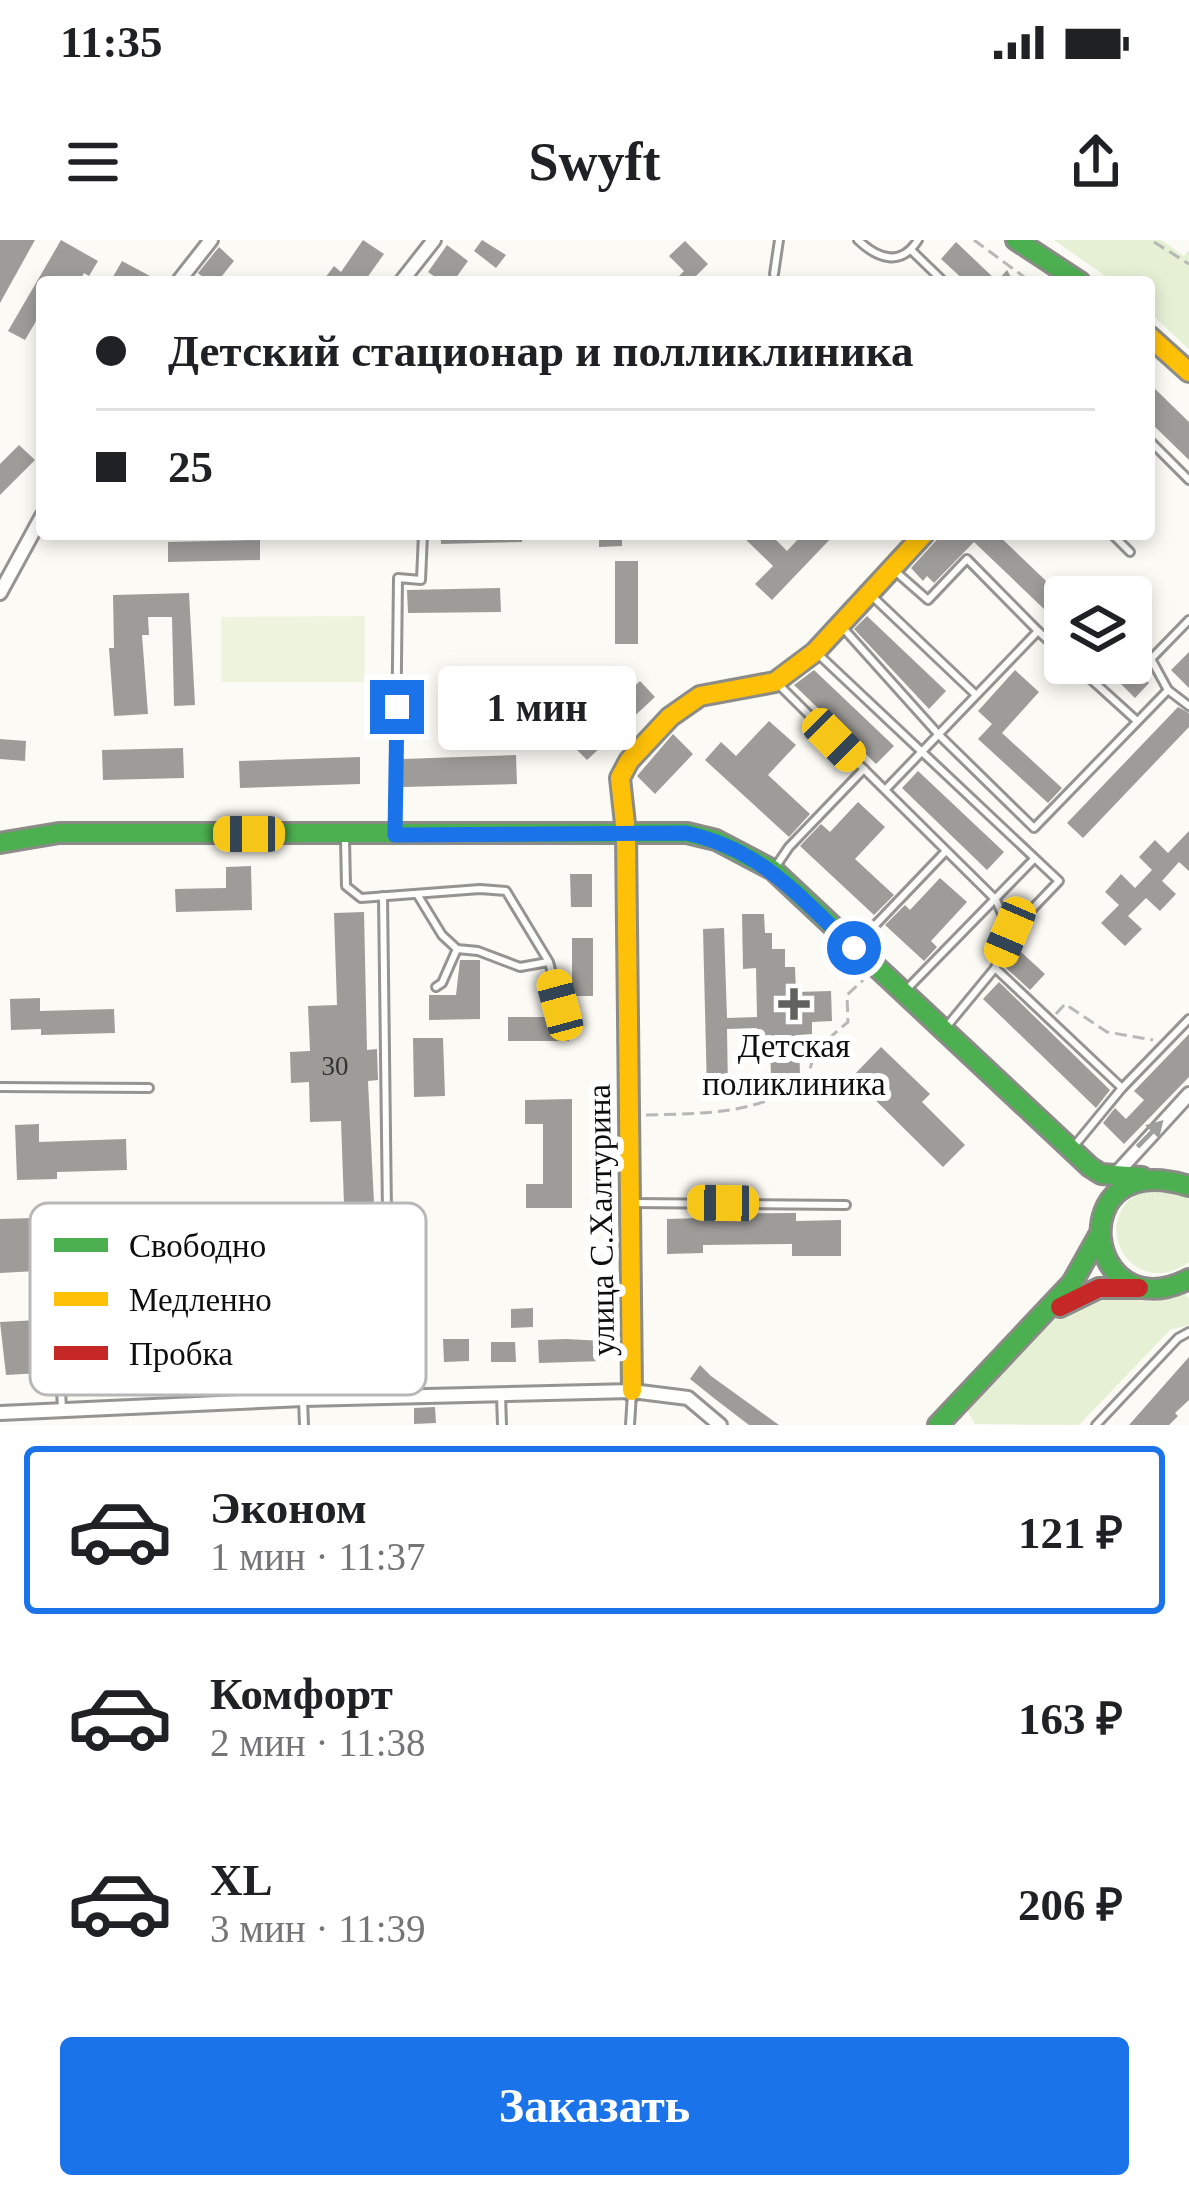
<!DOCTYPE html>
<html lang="ru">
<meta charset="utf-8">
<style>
:root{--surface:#fff;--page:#f2f2f2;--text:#202124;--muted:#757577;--line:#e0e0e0;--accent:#1a73e8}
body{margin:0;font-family:"Times New Roman",serif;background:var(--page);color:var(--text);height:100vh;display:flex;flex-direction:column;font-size:45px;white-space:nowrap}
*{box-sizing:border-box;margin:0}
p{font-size:39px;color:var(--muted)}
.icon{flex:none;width:66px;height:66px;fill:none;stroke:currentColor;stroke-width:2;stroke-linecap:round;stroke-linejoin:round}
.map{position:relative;height:1185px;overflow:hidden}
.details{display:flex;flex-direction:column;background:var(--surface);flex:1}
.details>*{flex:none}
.hud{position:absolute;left:36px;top:36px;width:1119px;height:264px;border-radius:12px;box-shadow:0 6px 18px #0003;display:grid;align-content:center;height:264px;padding:0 60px;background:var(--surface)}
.buttons{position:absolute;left:1044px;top:336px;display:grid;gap:24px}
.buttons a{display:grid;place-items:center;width:108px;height:108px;border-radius:12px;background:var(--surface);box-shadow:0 6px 18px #0003;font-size:60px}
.end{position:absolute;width:54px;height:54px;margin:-27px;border:15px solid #1a73e8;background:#fff;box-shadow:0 0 0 6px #fff}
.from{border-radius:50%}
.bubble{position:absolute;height:84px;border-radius:12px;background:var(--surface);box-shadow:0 6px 18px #0003;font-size:39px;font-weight:700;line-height:84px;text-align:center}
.car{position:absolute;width:36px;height:72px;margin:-36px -18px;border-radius:15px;box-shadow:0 0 9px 3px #0007;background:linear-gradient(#f5c518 24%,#345 0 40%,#f5c518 0 76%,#345 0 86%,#f5c518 0)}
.hud b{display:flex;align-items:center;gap:42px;height:114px;font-size:45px}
.hud b+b{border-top:3px solid var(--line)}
.hud i{width:30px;height:30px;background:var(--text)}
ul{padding:21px 0 0;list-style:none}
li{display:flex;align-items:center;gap:36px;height:168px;margin:0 24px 18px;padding:0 36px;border:6px solid transparent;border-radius:12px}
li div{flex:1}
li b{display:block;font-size:45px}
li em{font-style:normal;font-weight:700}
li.active{border-color:var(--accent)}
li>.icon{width:108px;height:108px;stroke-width:1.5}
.action{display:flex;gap:24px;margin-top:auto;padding:24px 60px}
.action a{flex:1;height:138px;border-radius:12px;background:var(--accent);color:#fff;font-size:48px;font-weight:700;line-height:138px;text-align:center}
.status{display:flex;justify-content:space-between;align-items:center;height:84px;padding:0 60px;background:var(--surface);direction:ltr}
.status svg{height:33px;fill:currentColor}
header{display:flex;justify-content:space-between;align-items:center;height:156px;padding:0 60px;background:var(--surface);font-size:54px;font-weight:700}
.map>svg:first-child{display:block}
</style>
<div class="status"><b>11:35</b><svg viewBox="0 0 49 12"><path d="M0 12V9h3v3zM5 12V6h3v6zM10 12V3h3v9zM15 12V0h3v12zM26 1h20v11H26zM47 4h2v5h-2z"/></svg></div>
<header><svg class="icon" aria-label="menu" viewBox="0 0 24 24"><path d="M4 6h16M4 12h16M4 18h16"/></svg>Swyft<svg class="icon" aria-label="share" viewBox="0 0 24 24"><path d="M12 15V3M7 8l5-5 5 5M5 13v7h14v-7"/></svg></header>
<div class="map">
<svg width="1189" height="1185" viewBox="0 0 1189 1185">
<rect width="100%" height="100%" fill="#fbfaf4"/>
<g fill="#e6f0d5">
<polygon points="1054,0 1161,0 1184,16 1189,10 1189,109 1149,72 1149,42 1114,42"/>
<path d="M1159,946L1189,959V1022C1128,1067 1077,964 1159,946Z"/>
<polygon points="1123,1052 1151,1062 1184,1053 1189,1059 1189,1085 1170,1090 1079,1185 975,1184 967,1169 1065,1069"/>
</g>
<polygon fill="#eff4df" points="365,376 365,442 221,442 221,377"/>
<g fill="#9e9c99">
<polygon points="0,0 35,0 0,63"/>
<polygon points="61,0 98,21 89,36 84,33 79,42 42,42 42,71 25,100 8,91"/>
<polygon points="363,0 384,14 364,42 322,42 334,26 341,32"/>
<polygon points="482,0 506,15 496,28 474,11"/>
<polygon points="685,1 708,24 690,42 673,42 684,31 669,16"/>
<polygon points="956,2 997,41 1007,30 1014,42 966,42 941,19"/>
<polygon points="447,5 468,21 453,42 442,42 428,32"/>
<polygon points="219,7 234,21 217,42 209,42 198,33"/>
<polygon points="122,21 150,36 146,42 110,42"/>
<polygon points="1149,143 1189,182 1189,220 1149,181"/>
<polygon points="19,205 35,220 0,255 0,224"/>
<polygon points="441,294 522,294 522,302 441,304"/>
<polygon points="599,294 622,294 622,306 599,307"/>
<polygon points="740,294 770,294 787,311 803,294 835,294 772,360 755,344 773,326"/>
<polygon points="942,294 997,294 1065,359 1065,389 974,302 934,343 927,336 923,341 911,328"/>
<polygon points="260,300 260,320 168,322 168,302"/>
<rect x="615" y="321" width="23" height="83"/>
<polygon points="500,348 501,372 408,373 407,350"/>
<polygon points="189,353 195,465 174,466 172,377 148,377 149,395 142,395 148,474 114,476 109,408 114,408 113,355"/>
<polygon points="867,376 946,451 929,469 854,389"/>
<polygon points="1189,412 1189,448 1171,430"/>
<polygon points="1135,429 1149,443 1135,458 1121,444"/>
<polygon points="814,430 894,506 876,524 794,445"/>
<polygon points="1015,430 1039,452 1002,493 1062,548 1048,563 978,499 992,484 978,471"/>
<polygon points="640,441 655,457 587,520 572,505"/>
<polygon points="1178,467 1189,473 1189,487 1083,598 1067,583"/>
<polygon points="769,481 796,505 768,535 810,574 789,597 705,520 721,502 736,516"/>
<polygon points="673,494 693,514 655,554 637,536"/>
<polygon points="0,499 26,501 25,521 0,519"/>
<polygon points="183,508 184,538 103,540 102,510"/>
<polygon points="516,515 517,544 403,547 403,519"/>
<polygon points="360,517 360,544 240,548 239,521"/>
<polygon points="918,531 1004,612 987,630 902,548"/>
<polygon points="858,562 885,587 855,619 894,655 874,675 800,606 821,584 830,592"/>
<polygon points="1189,591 1189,631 1179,622 1162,641 1176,654 1160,671 1146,658 1128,676 1142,689 1125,706 1101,683 1119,665 1105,652 1121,634 1135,648 1152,630 1139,617 1155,600 1168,613"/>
<polygon points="251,626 252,670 176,672 175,649 226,648 226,627"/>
<polygon points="570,634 592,634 592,667 571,667"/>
<polygon points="940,638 967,662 931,701 937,707 924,721 885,685 905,665 910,670"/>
<polygon points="364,672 367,810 377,809 378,840 368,841 374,963 344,964 341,881 310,882 309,842 291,843 290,812 310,811 308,766 337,765 334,673"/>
<polygon points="742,674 764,674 765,693 772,693 772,709 785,709 785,727 795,727 796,752 831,751 832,781 812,782 812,794 799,795 800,837 771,838 770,800 758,800 757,788 727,789 728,851 707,852 703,689 724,688 727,778 757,777 756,728 743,729"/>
<rect x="572" y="698" width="21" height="58"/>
<polygon points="1020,711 1045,734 1030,750 1005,727"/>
<polygon points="460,720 480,720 480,779 429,780 429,755 456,755"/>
<polygon points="999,742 1110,850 1096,868 983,759"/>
<polygon points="40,758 40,771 114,769 115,793 41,795 41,789 11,790 10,759"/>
<rect x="508" y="777" width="61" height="24"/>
<polygon points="1189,794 1189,837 1124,904 1103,883 1115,868 1126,879 1144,860 1134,851"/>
<polygon points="413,798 443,798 445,856 414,857"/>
<polygon points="881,807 930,854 922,862 965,905 943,927 852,837"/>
<polygon points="572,859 572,968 526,968 526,944 543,944 543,884 525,884 525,860"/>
<polygon points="39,884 39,902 126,899 127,930 57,932 57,939 17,940 15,885"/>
<polygon points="796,973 796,981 841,980 841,1016 792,1016 792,1004 703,1005 703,1013 667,1014 667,979 700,978 700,974"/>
<polygon points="34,978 37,1031 0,1033 0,979"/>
<polygon points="533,1068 533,1087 511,1088 511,1069"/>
<polygon points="39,1080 41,1133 6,1135 0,1082"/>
<polygon points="443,1099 469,1099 469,1121 444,1122"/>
<polygon points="566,1099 604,1101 604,1121 539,1123 538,1100"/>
<polygon points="491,1102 515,1102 516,1122 491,1122"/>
<polygon points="1189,1117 1189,1160 1175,1173 1178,1176 1169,1185 1129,1185"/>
<polygon points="700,1125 711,1136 779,1185 749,1185 715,1159 690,1139"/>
<polygon points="435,1167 436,1183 414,1184 414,1168"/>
</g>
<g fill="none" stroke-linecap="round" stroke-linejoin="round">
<g stroke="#959492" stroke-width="12">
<g id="lane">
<path d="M858,0C878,19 901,27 918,0"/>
<polyline points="911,10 944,42"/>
<polyline points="774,34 779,0"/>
<polyline points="1149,200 1189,240"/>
<polyline points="1112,294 1130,312"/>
<polyline points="895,331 928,360 967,319 1038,391"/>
<polyline points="872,356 975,454"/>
<polyline points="843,388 939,495 1034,588 1168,450 1189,466"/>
<polyline points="818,414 1059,641 1011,691"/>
<polyline points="1073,423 1137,481"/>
<polyline points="778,444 996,660 1010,692 995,728 948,785"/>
<polyline points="1168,450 1151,419 1189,380"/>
<polyline points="886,549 1038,391 1065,416"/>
<polyline points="395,592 398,338 421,340 423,294"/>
<polyline points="345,599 346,646 361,658 480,649 506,651 549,722 560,765"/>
<polyline points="774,629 789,607 864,529"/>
<polyline points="417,654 442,695 457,709 478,711 520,727 548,722"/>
<polyline points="383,656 387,973"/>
<polyline points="856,705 945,612"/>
<polyline points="995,728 1122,848"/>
<polyline points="436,747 442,743 457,709"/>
<polyline points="905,751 1034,619"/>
<polyline points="0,847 149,848"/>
<polyline points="1075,905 1122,848 1189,779"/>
<polyline points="634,963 846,965"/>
<polyline points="52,993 62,1168"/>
<polyline points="501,1155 502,1185"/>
<polyline points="303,1159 304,1185"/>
<polyline points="630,1185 632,1153"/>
<polyline points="1096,1185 1178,1098 1189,1092"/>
</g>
</g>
<g stroke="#959492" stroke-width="18">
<g id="street">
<polyline points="178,42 211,0"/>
<polyline points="401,42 434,0"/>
<polyline points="0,353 42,276"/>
<polyline points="1114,936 1189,854"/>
<polyline points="0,1173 303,1159 632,1151 688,1158 720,1185"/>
</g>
</g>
<g stroke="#8b8b88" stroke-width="24">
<g id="fast">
<polyline points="1016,0 1080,42"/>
<polyline points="0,603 59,593 687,593 716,600 773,630 1090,927 1101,934 1142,937"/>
<path d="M1189,946C1059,905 1084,1093 1189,1039"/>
<polyline points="938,1185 1072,1043 1099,995"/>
</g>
</g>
<g stroke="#8b8b88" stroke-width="24">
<g id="slow">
<polyline points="1149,96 1189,132"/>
<polyline points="632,1151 626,593 620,538 629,521 670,477 700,456 775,442 815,412 924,294"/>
</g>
</g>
<g stroke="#8b8b88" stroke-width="24">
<polyline id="jam" points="1060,1067 1099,1048 1139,1048"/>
</g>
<g stroke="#b8b8b7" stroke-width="3" stroke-dasharray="12 6" stroke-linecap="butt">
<polyline points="974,0 1031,42"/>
<polyline points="1154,2 1189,24"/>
<polyline points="1056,774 1065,764 1107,792 1153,800"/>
<path d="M646,875C707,873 752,875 806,842L816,809L848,782L847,755L863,740"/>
</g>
<use href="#lane" stroke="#fefefd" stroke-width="6"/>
<use href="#street" stroke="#fefefd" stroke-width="12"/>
<use href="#fast" stroke="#4caf50" stroke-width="18"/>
<use href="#slow" stroke="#ffc107" stroke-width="18"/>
<use href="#jam" stroke="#c62828" stroke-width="18"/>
</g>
<defs><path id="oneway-solid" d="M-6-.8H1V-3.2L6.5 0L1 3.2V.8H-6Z" transform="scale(3)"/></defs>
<use fill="#9e9e9d" href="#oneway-solid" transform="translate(1150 894) rotate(-46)"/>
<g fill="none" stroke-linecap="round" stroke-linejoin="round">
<path stroke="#1a73e8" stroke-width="15" d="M397,467L395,595L686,593C763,610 799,657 854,708"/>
</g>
<path fill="#61615e" stroke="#fff" stroke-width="4.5" d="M788 746h12v12h12v12h-12v12h-12v-12h-12v-12h12z"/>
<g text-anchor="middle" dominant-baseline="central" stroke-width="12" stroke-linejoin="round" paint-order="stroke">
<g font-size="27" fill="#323231">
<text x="335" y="826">30</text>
</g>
<g font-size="33" fill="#0e0e0e" stroke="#fff">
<text x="794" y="806">Детская<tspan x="794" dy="38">поликлиника</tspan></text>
</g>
<g font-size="33" fill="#0e0e0e" stroke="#fff">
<text transform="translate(601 980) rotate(-91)">улица С.Халтурина</text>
</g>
</g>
<rect x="30" y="963" width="396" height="192" rx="18" fill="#fff" stroke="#b7b7b7" stroke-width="3"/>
<rect x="54" y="998" width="54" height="14" fill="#4caf50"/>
<rect x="54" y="1052" width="54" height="14" fill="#ffc107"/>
<rect x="54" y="1106" width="54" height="14" fill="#c62828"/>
<g font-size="33" fill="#0e0e0e">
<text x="129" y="1017">Свободно</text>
<text x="129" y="1071">Медленно</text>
<text x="129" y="1125">Пробка</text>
</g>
</svg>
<div class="buttons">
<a><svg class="icon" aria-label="layers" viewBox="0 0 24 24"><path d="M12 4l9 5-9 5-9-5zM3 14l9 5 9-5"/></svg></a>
</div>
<i class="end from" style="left:854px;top:708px"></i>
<i class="end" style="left:397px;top:467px"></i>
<div class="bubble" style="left:438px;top:426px;width:198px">1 мин</div>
<i class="car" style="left:834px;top:500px;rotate:135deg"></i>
<i class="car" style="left:249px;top:594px;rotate:270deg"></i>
<i class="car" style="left:1010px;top:692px;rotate:203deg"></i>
<i class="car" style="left:560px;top:765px;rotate:345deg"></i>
<i class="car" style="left:723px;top:963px;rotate:271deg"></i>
<div class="hud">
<b><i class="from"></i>Детский стационар и полликлиника</b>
<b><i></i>25</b>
</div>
</div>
<section class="details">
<ul>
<li class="active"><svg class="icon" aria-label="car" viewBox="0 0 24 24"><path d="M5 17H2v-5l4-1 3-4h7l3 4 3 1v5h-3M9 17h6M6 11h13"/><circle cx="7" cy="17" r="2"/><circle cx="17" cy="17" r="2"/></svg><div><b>Эконом</b><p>1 мин · 11:37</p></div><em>121 ₽</em></li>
<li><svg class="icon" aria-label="car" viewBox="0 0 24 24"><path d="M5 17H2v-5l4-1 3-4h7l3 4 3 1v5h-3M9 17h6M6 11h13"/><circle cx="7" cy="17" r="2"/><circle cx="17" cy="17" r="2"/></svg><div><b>Комфорт</b><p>2 мин · 11:38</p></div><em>163 ₽</em></li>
<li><svg class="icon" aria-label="car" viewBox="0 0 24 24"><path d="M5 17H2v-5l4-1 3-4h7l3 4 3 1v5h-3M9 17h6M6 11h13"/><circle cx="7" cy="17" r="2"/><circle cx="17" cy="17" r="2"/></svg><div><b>XL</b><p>3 мин · 11:39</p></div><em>206 ₽</em></li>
</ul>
<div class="action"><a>Заказать</a></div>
</section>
